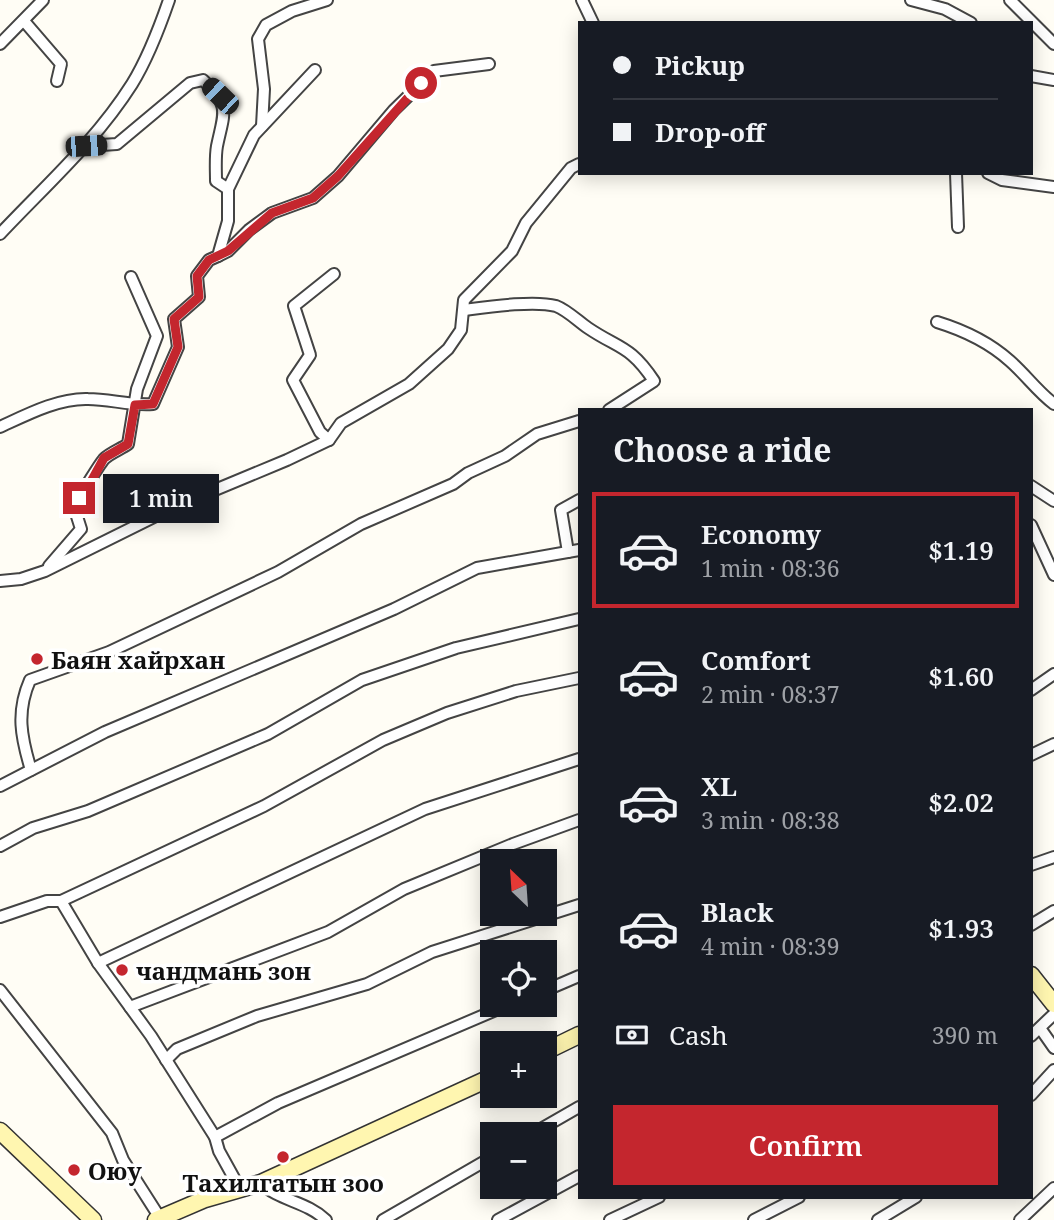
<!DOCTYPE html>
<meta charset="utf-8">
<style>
:root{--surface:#171b24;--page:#20242c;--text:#f1f3f6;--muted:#9ea1a6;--line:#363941;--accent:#c4262e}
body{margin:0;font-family:"Noto Serif",serif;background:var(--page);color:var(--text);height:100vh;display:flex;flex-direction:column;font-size:26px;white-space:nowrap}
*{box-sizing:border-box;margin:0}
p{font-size:23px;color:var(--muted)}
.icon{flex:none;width:38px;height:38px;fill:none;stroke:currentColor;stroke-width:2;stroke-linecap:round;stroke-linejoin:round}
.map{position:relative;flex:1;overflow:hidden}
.drawer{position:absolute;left:578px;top:408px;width:455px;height:791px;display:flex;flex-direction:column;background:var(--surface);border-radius:0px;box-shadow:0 4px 18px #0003}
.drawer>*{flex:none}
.guide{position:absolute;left:578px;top:21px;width:455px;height:154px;border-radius:0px;box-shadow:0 4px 18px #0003;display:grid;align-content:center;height:154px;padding:0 35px;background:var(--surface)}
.needle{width:46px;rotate:335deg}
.fabs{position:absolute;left:480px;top:849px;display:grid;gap:14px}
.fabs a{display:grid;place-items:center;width:77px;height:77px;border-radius:0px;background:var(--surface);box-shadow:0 4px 18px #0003;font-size:35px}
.end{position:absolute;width:32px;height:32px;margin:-16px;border:9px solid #c4262e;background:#fff;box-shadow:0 0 0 4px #fff}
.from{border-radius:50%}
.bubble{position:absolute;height:49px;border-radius:0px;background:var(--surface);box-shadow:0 4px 18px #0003;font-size:23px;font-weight:600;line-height:49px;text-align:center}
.car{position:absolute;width:21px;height:42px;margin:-21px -10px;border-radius:9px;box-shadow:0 0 5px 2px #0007;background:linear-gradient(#222 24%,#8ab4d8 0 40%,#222 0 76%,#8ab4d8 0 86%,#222 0)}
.guide b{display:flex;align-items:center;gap:24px;height:66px;font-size:26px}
.guide b+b{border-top:2px solid var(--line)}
.guide i{width:18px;height:18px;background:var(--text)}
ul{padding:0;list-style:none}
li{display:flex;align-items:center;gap:21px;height:116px;margin:0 14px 10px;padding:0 21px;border:4px solid transparent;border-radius:0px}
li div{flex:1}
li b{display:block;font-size:26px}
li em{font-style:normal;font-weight:600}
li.current{border-color:var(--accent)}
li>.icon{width:63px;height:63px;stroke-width:1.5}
h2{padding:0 35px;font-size:32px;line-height:84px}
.pay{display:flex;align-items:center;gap:18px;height:77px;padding:0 35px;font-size:26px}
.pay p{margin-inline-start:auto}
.cta{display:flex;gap:14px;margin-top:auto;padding:14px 35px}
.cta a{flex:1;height:80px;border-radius:0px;background:var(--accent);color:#fff;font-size:28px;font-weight:600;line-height:80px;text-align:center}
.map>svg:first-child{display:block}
</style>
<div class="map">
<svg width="1054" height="1220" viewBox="0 0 1054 1220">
<rect width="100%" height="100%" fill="#fffdf5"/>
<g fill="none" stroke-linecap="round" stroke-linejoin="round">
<g stroke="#444" stroke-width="14">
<g id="street">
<polyline points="582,0 593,23"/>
<polyline points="911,0 945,9 971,23"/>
<polyline points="1010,0 1054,44"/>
<polyline points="24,21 61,64 57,81"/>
<polyline points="0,44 43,0"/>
<polyline points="1031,76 1054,80"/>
<polyline points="262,126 264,89 258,39 266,25 292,11 327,0"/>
<polyline points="956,173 958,227"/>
<polyline points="988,173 1002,180 1054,187"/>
<polyline points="228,189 254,135 315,70"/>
<path d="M0,234C46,185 96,141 132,84C148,58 159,29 169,0"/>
<polyline points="218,256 228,251 249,230 272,213 313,198 338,176 394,110 434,71 489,64"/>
<path d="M464,310C487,307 534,300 556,306C567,310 579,322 588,328C619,349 630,345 654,381L609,410"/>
<path d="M937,322C963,330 990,343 1010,361C1026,375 1037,391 1054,404"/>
<path d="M0,427C26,415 58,398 88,399C110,399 131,406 153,404L178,347L174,319L199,297L197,276L209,260L218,256L228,221V189L216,181C216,170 215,157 217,146C224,112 231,107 203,80L190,83L117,144L86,146"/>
<polyline points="329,440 320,432 293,380 310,355 294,306 334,274"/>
<polyline points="1031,486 1054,501"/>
<polyline points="1031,525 1054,575"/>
<polyline points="568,552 561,510 579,500"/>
<path d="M49,566L81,529L74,507C78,499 99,465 104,459C110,453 121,449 128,444L137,389L157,336L131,277"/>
<polyline points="0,581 21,579 45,571 174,507 287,460 329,440 341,423 409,384 448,349 461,330 464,300 512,251 526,223 571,168 579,164"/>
<polyline points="1031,690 1054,674"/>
<polyline points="1031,755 1054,744"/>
<path d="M31,770C21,737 16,712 30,680L109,652L278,572L361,524L453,484L468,473L505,456L537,434L579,421"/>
<polyline points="0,786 105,732 394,609 477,568 579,550"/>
<polyline points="0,846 33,828 88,811 268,734 362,680 456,648 579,619"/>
<polyline points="1031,865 1054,857"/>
<polyline points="61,901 264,806 383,740 447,713 516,691 579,678"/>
<polyline points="0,917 47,901 61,901 98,963 151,1036 215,1137 219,1151 240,1189"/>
<polyline points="1031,925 1054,911"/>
<polyline points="98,963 425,809 579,759"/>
<polyline points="0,990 112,1133 123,1160 160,1218"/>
<polyline points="544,991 579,976"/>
<polyline points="130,1007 328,932 404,889 513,844 579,820"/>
<polyline points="1040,1028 1054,1048"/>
<polyline points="1031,1036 1054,1014"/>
<polyline points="166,1060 177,1049 257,1016 367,984 432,952 579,905"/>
<polyline points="1031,1095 1054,1070"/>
<polyline points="532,1134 579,1107"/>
<polyline points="215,1137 278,1103 510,1004"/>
<path d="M261,1183C279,1201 306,1201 326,1220"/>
<polyline points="383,1220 492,1157"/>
<polyline points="498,1220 579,1176"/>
<polyline points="610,1220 659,1197"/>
<polyline points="754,1220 799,1197"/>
<polyline points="878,1220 916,1197"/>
<polyline points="1020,1220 1054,1188"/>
</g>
</g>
<g stroke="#333" stroke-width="19">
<g id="secondary">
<polyline points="1031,975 1054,1004"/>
<polyline points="544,1052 579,1035"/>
<polyline points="0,1131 93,1220"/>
<polyline points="156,1220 205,1199 261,1183 492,1077"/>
</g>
</g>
<use href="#street" stroke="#fff" stroke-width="10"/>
<use href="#secondary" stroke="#fff6b0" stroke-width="16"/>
</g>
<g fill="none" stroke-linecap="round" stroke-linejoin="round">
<polyline stroke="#c4262e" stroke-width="9" points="79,498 86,491 104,458 128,444 135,405 153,404 178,347 174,319 199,297 197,276 209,260 228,251 272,213 313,198 338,176 421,83"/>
</g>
<g fill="#c4262e" stroke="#fff" stroke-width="2.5">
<circle cx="37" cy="659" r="7"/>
<circle cx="122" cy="970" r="7"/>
<circle cx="283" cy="1157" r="7"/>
<circle cx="74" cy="1170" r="7"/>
</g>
<g text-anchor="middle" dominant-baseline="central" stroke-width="7" stroke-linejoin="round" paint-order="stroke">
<g font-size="24" font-weight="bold" fill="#111" stroke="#fff" text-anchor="start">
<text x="51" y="659">Баян хайрхан</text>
<text x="136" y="970">чандмань зон</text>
<text x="88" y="1170">Оюу</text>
<text x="283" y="1182" text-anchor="middle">Тахилгатын зоо</text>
</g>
</g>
</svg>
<div class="fabs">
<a><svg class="needle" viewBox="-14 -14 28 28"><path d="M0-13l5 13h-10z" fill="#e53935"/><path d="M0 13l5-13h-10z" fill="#9ea1a6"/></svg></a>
<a><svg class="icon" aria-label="locate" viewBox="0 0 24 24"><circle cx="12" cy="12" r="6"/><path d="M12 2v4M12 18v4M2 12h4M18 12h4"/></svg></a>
<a>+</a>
<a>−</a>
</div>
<i class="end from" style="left:421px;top:83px"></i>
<i class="end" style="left:79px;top:498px"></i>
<div class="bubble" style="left:103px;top:474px;width:116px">1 min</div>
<i class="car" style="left:220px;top:96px;rotate:314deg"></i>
<i class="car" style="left:86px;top:146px;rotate:87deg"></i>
<div class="guide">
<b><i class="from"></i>Pickup</b>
<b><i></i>Drop-off</b>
</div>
<section class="drawer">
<h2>Choose a ride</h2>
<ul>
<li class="current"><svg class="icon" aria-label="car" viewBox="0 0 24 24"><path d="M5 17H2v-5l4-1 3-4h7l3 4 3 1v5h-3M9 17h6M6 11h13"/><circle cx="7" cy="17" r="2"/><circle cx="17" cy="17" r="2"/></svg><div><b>Economy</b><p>1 min · 08:36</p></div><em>$1.19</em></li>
<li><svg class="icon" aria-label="car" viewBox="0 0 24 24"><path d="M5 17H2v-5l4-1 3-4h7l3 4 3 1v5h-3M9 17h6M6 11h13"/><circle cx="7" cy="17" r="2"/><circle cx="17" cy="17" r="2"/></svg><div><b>Comfort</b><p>2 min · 08:37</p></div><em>$1.60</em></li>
<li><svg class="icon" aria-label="car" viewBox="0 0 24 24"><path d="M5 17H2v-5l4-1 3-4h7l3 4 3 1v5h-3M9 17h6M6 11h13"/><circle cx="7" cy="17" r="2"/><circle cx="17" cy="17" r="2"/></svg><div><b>XL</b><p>3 min · 08:38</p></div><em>$2.02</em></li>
<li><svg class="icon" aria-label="car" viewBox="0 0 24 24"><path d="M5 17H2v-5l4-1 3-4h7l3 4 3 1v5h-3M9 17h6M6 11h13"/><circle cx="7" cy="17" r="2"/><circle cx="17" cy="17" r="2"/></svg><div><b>Black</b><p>4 min · 08:39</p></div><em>$1.93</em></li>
</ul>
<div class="pay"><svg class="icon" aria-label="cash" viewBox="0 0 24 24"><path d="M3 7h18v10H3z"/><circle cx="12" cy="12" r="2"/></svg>Cash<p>390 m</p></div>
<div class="cta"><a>Confirm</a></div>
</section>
</div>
